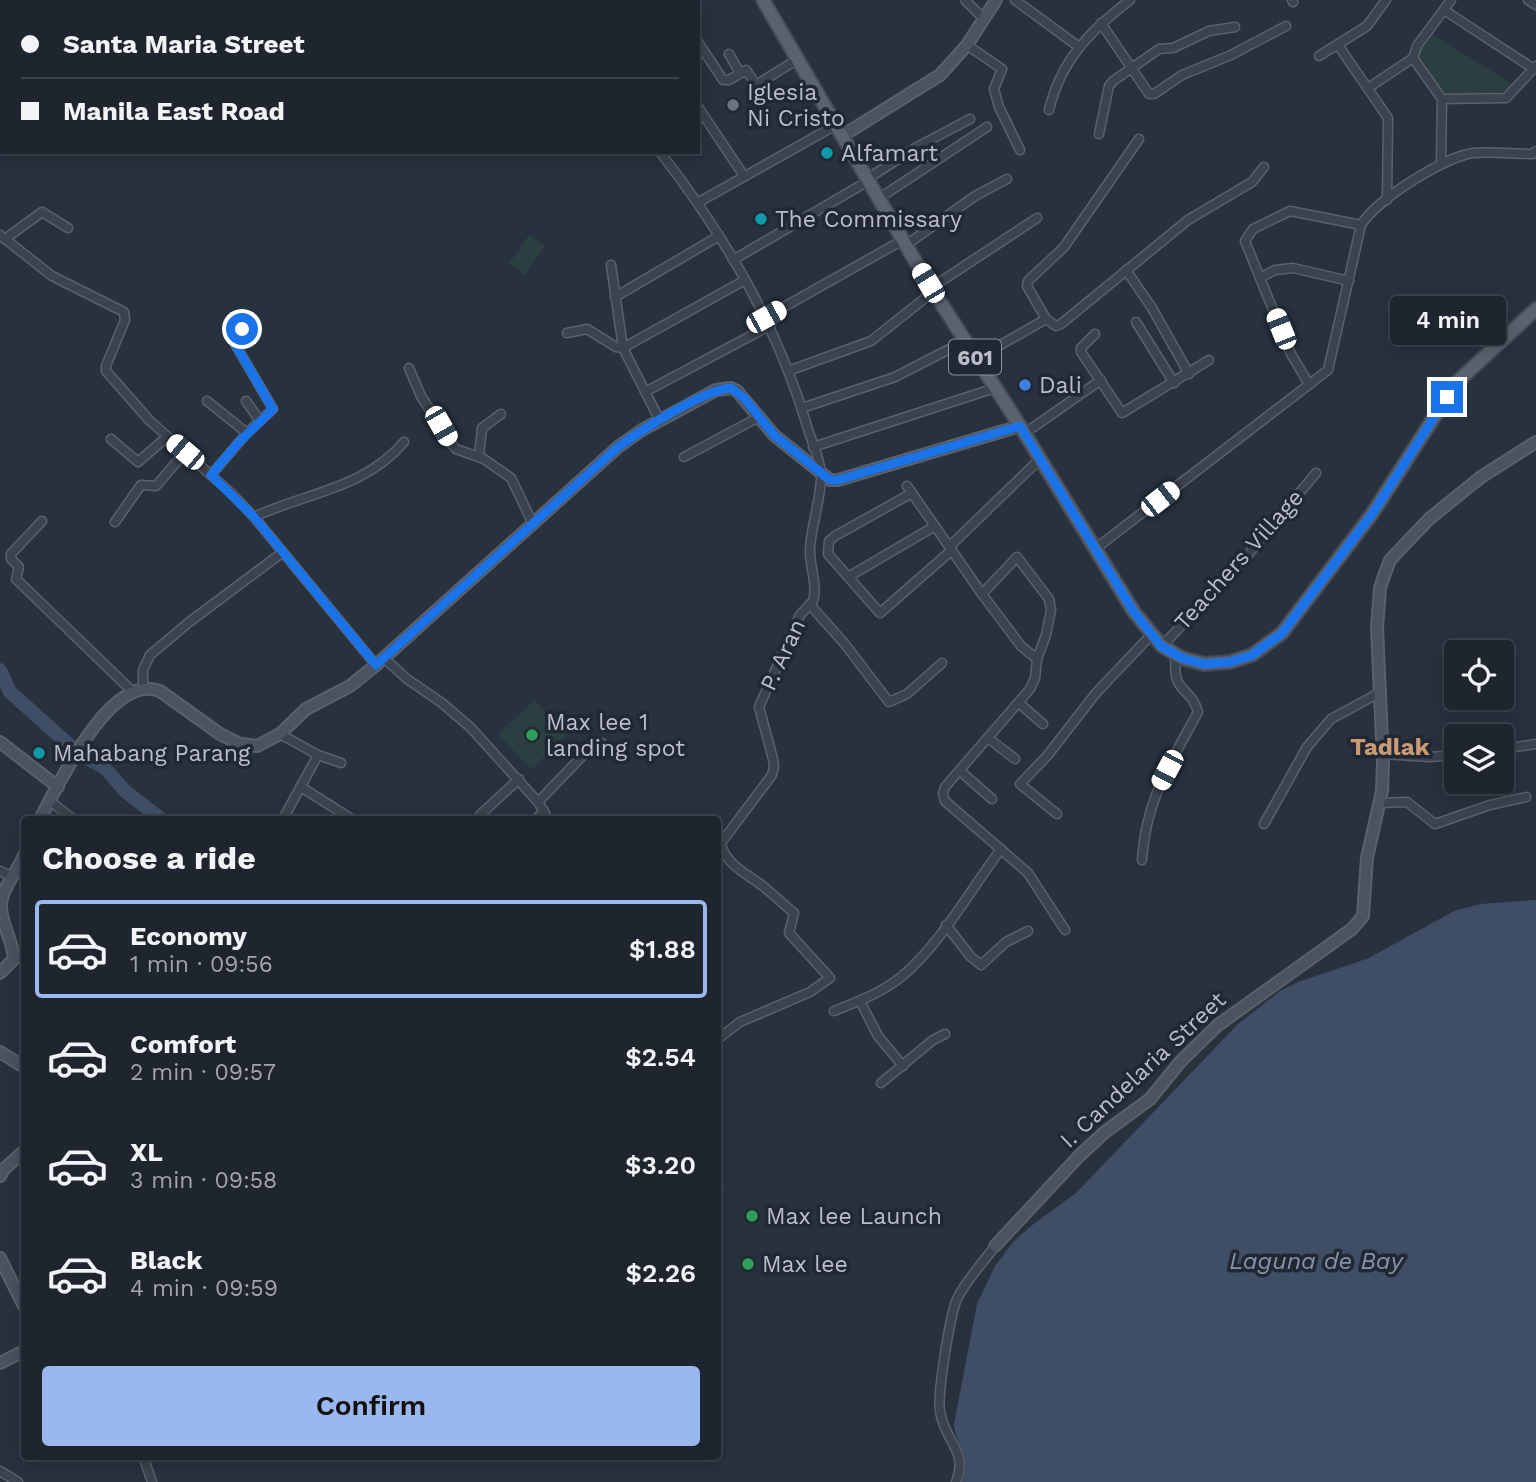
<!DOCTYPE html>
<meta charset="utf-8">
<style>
:root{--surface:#1e252e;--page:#262d36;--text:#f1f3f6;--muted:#a1a5aa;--line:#3c424a;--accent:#9ab8ed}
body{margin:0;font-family:"Work Sans",sans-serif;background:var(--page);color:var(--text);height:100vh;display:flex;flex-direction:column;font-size:26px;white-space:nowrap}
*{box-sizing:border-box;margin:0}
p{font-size:23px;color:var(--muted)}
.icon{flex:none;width:38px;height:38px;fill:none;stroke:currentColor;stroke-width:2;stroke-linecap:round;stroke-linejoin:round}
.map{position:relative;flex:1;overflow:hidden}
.panel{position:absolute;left:21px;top:816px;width:700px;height:644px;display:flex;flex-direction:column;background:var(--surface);border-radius:7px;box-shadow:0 4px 18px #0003,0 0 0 2px var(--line)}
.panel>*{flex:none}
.banner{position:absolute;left:0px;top:0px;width:700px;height:154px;box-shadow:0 4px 18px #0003,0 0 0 2px var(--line);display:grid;align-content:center;height:154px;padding:0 21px;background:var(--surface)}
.fabs{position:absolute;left:1444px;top:640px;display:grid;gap:14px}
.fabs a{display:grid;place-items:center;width:70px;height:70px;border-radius:7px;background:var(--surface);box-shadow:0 4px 18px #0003,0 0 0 2px var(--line);font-size:35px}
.end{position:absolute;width:32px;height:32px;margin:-16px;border:9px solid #1a73e8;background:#fff;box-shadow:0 0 0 4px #fff}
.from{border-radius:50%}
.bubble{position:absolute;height:49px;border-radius:7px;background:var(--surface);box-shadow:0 4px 18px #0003,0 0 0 2px var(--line);font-size:23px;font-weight:600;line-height:49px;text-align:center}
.car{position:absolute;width:21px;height:42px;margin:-21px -10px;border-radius:9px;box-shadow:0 0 5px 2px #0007;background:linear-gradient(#fff 24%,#345 0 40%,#fff 0 76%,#345 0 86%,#fff 0)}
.banner b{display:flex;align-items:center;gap:24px;height:66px;font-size:26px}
.banner b+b{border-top:2px solid var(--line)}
.banner i{width:18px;height:18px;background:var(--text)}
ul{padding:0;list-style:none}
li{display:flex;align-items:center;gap:21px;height:98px;margin:0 14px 10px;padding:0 7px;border:4px solid transparent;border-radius:7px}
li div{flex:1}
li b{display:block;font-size:26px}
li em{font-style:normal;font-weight:600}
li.on{border-color:var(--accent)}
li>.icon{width:63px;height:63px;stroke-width:1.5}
h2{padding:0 21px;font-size:32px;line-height:84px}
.cta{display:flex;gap:14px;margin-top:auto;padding:14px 21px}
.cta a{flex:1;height:80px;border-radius:7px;background:var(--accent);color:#111;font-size:28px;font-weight:600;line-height:80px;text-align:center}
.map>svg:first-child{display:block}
</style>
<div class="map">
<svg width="1536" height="1482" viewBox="0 0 1536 1482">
<rect width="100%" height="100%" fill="#28313e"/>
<g fill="#2b3e40">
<path d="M1430,33L1514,85C1502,98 1461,96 1444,93L1418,57L1419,49Z"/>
<polygon points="529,235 545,246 525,275 509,264"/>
<polygon points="534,700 567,735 531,770 498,734"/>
</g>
<path fill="#404e65" d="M1536,900V1482H962C972,1454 957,1450 954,1424L977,1304L995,1266L1014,1241L1031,1226L1076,1193L1237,1025L1280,991L1298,982L1369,958L1454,911L1481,904Z"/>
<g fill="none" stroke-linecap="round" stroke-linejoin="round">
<g stroke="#404e65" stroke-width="14">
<polyline points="0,670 10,692 76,751"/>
<polyline points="80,754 105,768 126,792 161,819"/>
</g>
<g stroke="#5a616b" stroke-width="11">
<g id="street">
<polyline points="965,0 984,19"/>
<polyline points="1015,0 1079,47"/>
<polyline points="1292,0 1293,2"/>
<polyline points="1528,0 1536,5"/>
<polyline points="1444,10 1534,69"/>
<polyline points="1101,23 1149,94 1154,94 1182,75 1231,55 1286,26"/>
<polyline points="698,42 723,80 729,80 746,70 756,85 798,59"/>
<polyline points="967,45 1002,69 994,89 999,107 1020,150"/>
<polyline points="1338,45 1388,118 1387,200"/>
<polyline points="729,54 740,73"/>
<polyline points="1319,56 1367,26 1386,0"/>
<polyline points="1413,58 1442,99 1441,163"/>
<polyline points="1368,88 1413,58 1417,46 1451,0"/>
<polyline points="1442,99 1506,98 1536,66"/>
<polyline points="698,107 744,176"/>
<path d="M1049,110C1061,60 1090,31 1130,0"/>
<polyline points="1099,134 1109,86 1113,81 1159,49 1173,48 1209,31 1235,27"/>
<path d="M660,152C725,236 778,326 808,429C812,443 821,460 821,475C822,494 811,527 810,549C809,568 820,588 811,606L844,643L889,702L907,694L942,663"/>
<polyline points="867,179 917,147 970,119"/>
<polyline points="878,199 987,127"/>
<polyline points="699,202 836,125"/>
<polyline points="0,235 52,276 124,312 125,320 106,366 106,371 149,420 231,493 254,517 376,665"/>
<polyline points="5,239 42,212 68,228"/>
<polyline points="906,245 975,196 1007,179"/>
<polyline points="733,260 868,181"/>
<polyline points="611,265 623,348 660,421"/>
<polyline points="1126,270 1152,308 1189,374"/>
<polyline points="1260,278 1275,270 1293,268 1349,281"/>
<polyline points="931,288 1037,218"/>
<polyline points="615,297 719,236"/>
<polyline points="766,317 903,240"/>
<polyline points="1046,319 1027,286 1028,281 1064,247 1139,139"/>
<polyline points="1136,322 1174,383"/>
<polyline points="567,333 587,329 616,347 623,348 745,280"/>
<polyline points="1095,334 1081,348 1081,352 1122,413 1209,360"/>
<polyline points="976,359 1046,319 1056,326 1061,324 1188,220 1252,182 1264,167"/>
<polyline points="409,368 421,396 450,442 456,449 484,459 511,478 533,524"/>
<polyline points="788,371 871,341 934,291"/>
<polyline points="1309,384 1291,354 1245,241 1253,229 1290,211 1361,225"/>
<polyline points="645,392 771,325"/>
<polyline points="207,401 247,433"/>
<polyline points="246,401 260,421"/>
<polyline points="802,408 895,377 965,341"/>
<polyline points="1025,433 1101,380"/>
<polyline points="111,439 138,462 167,437"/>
<polyline points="813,447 995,388"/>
<polyline points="479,456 482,428 501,414"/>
<polyline points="684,457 759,417"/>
<polyline points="211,475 247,433 273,409 235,344 235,340 242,329 234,320"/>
<polyline points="907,486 982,594 1021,646 1037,659"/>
<polyline points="912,493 835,536 829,541 828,554 880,613 952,550"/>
<path d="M254,517C308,492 364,489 404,442"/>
<polyline points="42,521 11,554 11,559 19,567 16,579 133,692"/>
<polyline points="115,522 141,485 156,486 185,452"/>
<polyline points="950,546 1040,459"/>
<path d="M1095,549L1328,370L1361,225C1376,200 1444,157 1473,153C1492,151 1514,154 1533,154L1536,151"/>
<polyline points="848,577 935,526"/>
<polyline points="982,594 1017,557 1049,599 1051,610 1046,635 1037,659 1035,678 1030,689 945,787 943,794 945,801 1028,873 1065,930"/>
<polyline points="1162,646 1241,563 1316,473"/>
<polyline points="384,658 407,679 442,703 471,728 538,802 548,819"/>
<polyline points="143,689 143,670 150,655 188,623 283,552"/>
<polyline points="1019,703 1043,724"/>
<polyline points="280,734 318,755 341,763"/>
<polyline points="988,738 1015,759"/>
<polyline points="1502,749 1536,744"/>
<polyline points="1383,754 1429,757 1456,755"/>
<polyline points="960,771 992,799"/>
<polyline points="301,787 350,818"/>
<polyline points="50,801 73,819"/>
<polyline points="538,802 591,747 602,743"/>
<polyline points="1380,803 1407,802 1435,824 1490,805 1526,797"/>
<polyline points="1057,814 1020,784 1047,756 1096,693 1152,634"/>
<polyline points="283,819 318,755"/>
<polyline points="484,819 480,815 519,779"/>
<polyline points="536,819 544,811"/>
<polyline points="1264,824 1307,747 1331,719 1379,693"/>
<path d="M1142,860C1146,799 1170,764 1198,712C1190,684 1171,696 1176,654"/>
<polyline points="0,871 13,877"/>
<polyline points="946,925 971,957 981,965 1006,942 1028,931"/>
<polyline points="860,1001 878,1036 903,1066"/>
<path d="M834,1011C857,1002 881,993 901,977C940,945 971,889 1001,849"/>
<path d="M718,1039L740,1022L810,992L830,978L789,933L794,913C784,905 774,895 764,887C748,874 725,865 721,843L772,775L774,767L773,759L759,707L800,615L811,603"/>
<polyline points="881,1083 933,1040 945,1034"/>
<polyline points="718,1187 718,1190"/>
<polyline points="143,1456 152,1482"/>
<polyline points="0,1471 18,1482"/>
<path d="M956,1482C969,1451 944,1441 940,1411C937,1395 950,1315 957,1299C966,1280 983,1263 995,1246"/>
</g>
</g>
<g stroke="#5a616b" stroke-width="14">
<g id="secondary">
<polyline points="842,136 940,75 967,45 996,0"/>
<polyline points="0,742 58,787"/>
<path d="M40,819C59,784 110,672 160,691L220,734L240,744L257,746L280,734L306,709L350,686L376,665L618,447L642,430L716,390L731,388L737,391L774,435L830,480H838L1020,426"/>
<path d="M0,973L14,959C13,941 0,921 1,905C1,889 18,871 24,855"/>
<polyline points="0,1052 24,1067"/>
<polyline points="0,1176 3,1170 24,1151"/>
<polyline points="995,1246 1079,1156 1105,1132 1150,1099 1181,1061 1218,1025 1352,929 1363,916 1367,858 1382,791 1383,762 1377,628 1380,588 1384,576 1390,560 1429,519 1481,477 1536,442"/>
<polyline points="0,1258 24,1306"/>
<polyline points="0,1363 24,1351"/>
</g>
</g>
<g stroke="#464c57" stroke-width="16">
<polyline id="primary" points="763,0 928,283 1020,426 1134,612 1162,646 1182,658 1204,664 1230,662 1252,655 1282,633 1372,514 1456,383 1536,309"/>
</g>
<use href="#street" stroke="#3c434e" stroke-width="8"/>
<use href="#secondary" stroke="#4b5260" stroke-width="10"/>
<use href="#primary" stroke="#5a626e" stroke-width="12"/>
</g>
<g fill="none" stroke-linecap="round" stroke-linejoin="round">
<path stroke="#1a73e8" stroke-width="9" d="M242,329L235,340V344L273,409L238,443L211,475L254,517L376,665L618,447C641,430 705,389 731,388L744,398L774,435L830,480H838L1020,426L1134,612L1161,646L1182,658L1204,664L1230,662L1252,655L1282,633L1372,514L1447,397"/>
</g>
<circle fill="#6b7280" stroke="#212833" stroke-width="2.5" cx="733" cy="105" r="7"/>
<g fill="#0f9aa8" stroke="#212833" stroke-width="2.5">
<circle cx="827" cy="153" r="7"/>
<circle cx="761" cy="219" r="7"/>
<circle cx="39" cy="753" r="7"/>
</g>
<circle fill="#3f7fe0" stroke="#212833" stroke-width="2.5" cx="1025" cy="385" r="7"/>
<g fill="#2e9e5b" stroke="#212833" stroke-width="2.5">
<circle cx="532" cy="735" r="7"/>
<circle cx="752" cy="1216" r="7"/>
<circle cx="748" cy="1264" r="7"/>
</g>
<g text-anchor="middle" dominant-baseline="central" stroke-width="7" stroke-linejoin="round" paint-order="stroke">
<rect fill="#212833" stroke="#8b919b" stroke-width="2" x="949" y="339.5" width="52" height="35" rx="5"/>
<g font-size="21" font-weight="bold" fill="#b9bec8">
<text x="975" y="357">601</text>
</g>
<g font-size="23" fill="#b9bec8" stroke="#212833" text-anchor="start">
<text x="747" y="92">Iglesia<tspan x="747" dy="26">Ni Cristo</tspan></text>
<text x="841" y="153">Alfamart</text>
<text x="775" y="219">The Commissary</text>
<text x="1039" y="385">Dali</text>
<text x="546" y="722">Max lee 1<tspan x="546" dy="26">landing spot</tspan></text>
<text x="53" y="753">Mahabang Parang</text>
<text x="766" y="1216">Max lee Launch</text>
<text x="762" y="1264">Max lee</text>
</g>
<g font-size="23" fill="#b9bec8" stroke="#212833">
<text transform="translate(1239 560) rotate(-48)">Teachers Village</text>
<text transform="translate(783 655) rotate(-65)">P. Aran</text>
<text transform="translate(1143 1070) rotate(-43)">I. Candelaria Street</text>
</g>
<g font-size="24" font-weight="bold" fill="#ca9a72" stroke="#212833">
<text x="1390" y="747">Tadlak</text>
</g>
<g font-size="24" font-style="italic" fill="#8494ac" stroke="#212833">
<text x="1316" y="1261">Laguna de Bay</text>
</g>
</g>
</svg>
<div class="fabs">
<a><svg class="icon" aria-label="locate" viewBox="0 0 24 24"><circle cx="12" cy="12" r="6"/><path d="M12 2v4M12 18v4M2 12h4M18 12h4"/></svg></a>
<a><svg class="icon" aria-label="layers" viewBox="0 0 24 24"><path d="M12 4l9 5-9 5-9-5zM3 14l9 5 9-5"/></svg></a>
</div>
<i class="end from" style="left:242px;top:329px"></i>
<i class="end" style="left:1447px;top:397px"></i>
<div class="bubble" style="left:1390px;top:296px;width:116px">4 min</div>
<i class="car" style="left:928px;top:283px;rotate:329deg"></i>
<i class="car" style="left:766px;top:317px;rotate:61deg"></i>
<i class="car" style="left:1281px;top:329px;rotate:338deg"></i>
<i class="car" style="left:441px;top:426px;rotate:150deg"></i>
<i class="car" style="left:185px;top:452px;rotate:310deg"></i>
<i class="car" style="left:1160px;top:499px;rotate:52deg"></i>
<i class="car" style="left:1167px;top:770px;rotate:208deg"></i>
<div class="banner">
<b><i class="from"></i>Santa Maria Street</b>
<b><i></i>Manila East Road</b>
</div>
<section class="panel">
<h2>Choose a ride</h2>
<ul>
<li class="on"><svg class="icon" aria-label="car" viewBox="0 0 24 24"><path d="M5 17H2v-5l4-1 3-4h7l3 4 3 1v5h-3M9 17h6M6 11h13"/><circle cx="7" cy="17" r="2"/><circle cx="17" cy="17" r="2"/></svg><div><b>Economy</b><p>1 min · 09:56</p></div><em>$1.88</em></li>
<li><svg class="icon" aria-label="car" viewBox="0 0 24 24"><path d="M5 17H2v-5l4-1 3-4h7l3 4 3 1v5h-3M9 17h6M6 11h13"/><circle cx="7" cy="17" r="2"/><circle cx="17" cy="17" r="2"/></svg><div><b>Comfort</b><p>2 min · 09:57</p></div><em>$2.54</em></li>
<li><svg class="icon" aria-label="car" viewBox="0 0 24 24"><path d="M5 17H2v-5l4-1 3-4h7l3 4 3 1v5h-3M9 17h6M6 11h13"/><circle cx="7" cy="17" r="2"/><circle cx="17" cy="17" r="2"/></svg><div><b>XL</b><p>3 min · 09:58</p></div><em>$3.20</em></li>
<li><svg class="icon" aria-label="car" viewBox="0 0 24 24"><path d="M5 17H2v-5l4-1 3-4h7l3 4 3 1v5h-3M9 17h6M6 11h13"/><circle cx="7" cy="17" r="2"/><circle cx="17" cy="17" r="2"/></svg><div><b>Black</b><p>4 min · 09:59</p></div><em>$2.26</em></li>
</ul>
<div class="cta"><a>Confirm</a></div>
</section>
</div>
